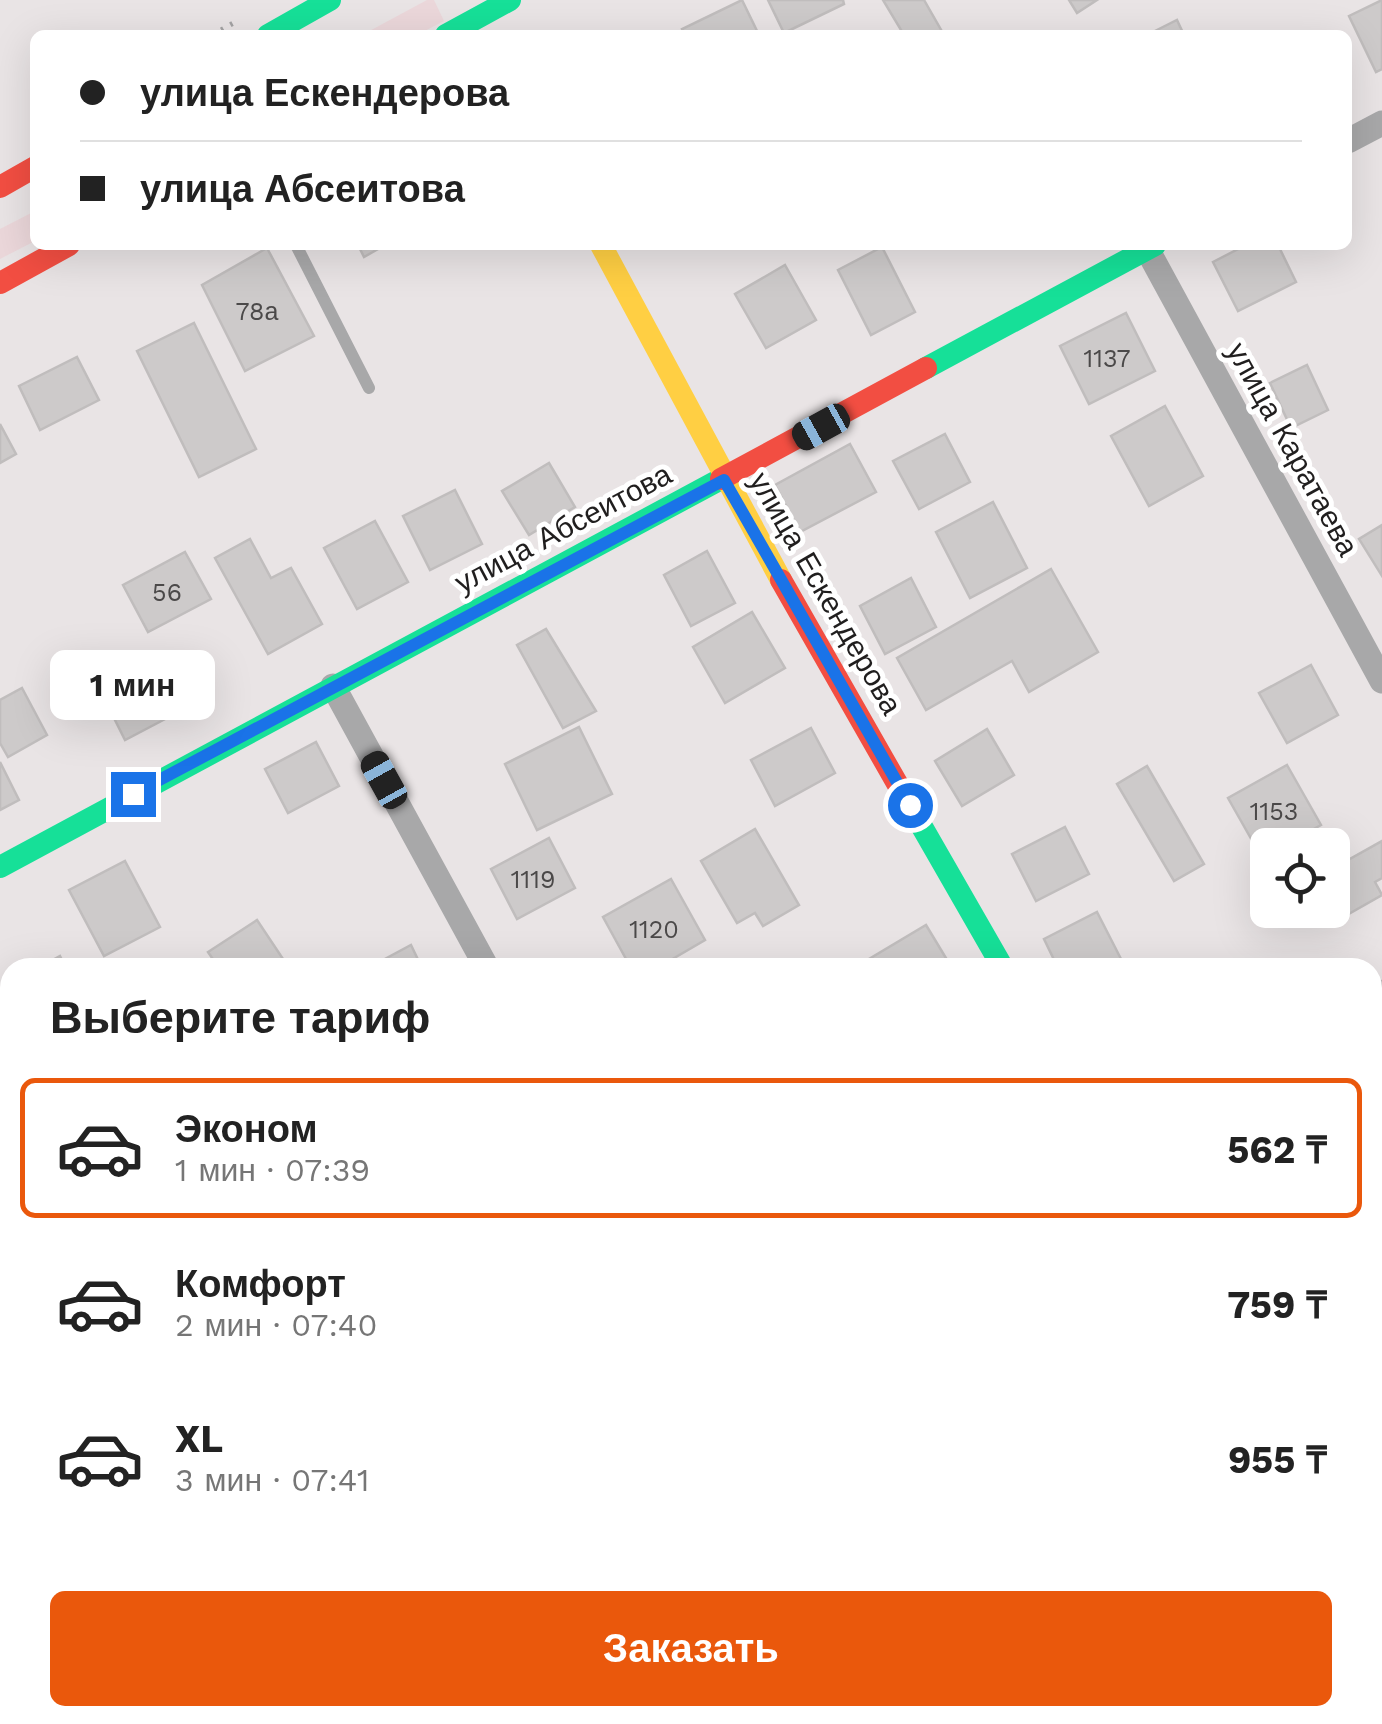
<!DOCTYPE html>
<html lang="ru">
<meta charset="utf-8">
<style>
:root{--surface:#fff;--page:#f2f2f2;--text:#222;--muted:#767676;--line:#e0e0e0;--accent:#ea580c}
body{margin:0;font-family:"Work Sans",sans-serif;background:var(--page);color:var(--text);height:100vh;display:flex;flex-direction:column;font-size:38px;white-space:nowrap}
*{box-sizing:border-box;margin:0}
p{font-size:32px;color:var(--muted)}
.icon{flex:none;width:55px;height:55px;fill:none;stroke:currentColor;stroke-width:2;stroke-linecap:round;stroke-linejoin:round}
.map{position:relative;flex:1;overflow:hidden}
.sheet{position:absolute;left:0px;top:958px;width:1382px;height:768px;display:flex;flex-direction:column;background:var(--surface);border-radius:30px 30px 0 0;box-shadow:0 10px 40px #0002}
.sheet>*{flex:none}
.hud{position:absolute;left:30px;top:30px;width:1322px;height:220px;border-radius:15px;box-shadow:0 10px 40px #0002;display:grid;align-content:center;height:220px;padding:0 50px;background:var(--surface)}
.fabs{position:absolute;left:1250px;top:828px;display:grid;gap:20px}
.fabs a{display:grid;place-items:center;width:100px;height:100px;border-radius:15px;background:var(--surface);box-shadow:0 10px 40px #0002;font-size:50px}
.end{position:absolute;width:45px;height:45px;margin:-22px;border:12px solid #1a73e8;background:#fff;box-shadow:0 0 0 5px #fff}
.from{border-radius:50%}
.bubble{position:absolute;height:70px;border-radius:15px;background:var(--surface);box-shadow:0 10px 40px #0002;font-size:32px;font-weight:700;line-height:70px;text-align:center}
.car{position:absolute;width:30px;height:60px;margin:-30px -15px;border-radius:12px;box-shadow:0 0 8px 2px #0007;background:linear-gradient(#222 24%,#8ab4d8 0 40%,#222 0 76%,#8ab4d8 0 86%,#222 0)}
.hud b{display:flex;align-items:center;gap:35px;height:95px;font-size:38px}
.hud b+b{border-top:2px solid var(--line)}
.hud i{width:25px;height:25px;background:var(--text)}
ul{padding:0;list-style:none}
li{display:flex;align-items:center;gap:30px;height:140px;margin:0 20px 15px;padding:0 30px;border:5px solid transparent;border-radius:15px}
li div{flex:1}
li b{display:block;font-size:38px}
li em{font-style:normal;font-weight:700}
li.current{border-color:var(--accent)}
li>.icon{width:90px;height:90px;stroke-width:1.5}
h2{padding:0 50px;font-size:45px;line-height:120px}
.button{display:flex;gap:20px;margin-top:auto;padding:20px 50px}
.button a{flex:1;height:115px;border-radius:15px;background:var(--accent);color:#fff;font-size:40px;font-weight:700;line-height:115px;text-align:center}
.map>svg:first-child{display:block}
</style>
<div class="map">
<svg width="1382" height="1724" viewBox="0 0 1382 1724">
<rect width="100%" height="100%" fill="#e9e4e5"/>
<g fill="#ebd7da">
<polygon points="427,0 434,0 444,21 417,35 362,35"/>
<polygon points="35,211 35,241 0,259 0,229"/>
</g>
<g fill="#cdcaca" stroke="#c0bdbd" stroke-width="2.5">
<polygon points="742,0 759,35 685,35 682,29"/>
<polygon points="768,0 843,0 844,4 784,33"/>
<polygon points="883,0 924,0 944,35 904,35"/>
<polygon points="1069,0 1097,0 1077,13"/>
<polygon points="1382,0 1382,69 1376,72 1349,16"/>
<polygon points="1177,20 1184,35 1147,35"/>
<polygon points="358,245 385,245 364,257"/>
<polygon points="1246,245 1278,245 1296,282 1238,311 1213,262"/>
<polygon points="882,247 915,312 871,335 838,270"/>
<polygon points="267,248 314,336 245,371 202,285"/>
<polygon points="785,265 816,320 766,348 735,294"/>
<polygon points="1126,313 1155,371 1089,404 1060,346"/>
<polygon points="194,323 256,449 199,477 137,351"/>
<polygon points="77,357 99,400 40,430 19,386"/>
<polygon points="1307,365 1328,410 1291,428 1270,383"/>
<polygon points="1165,406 1203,476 1149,506 1111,436"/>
<polygon points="0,424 16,454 0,463"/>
<polygon points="945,434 970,482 919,509 893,461"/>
<polygon points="850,444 876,492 800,532 775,485"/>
<polygon points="549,463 575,507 529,535 502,491"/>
<polygon points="455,490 482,544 430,570 403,516"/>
<polygon points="993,502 1027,568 970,598 936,532"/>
<polygon points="375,521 408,582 357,609 324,548"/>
<polygon points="1382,525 1382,576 1359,539"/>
<polygon points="250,539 271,578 291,568 322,624 268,654 215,558"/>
<polygon points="707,551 735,603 691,626 664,575"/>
<polygon points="185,552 211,599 148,632 123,585"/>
<polygon points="1051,569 1098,652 1029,692 1012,661 926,710 897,658"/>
<polygon points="911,578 936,627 885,654 860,606"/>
<polygon points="752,612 785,668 725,703 693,647"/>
<polygon points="546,629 596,711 563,728 517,645"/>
<polygon points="1311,665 1338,715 1287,743 1259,693"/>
<polygon points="148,679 167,718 125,740 105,700"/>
<polygon points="22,688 47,735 8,757 0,743 0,700"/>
<polygon points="579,727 612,794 537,830 505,764"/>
<polygon points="811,728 835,773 775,806 751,760"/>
<polygon points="987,729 1014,775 962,806 935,761"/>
<polygon points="316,742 339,786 288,813 265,769"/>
<polygon points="0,762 19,800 0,810"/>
<polygon points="1287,765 1321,825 1284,845 1268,845 1268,854 1262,858 1228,798"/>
<polygon points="1147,766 1204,864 1174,881 1117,784"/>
<polygon points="1065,827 1089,874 1036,901 1012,854"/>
<polygon points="755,829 799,905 763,926 755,913 737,923 701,861"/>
<polygon points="549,838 575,888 517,919 491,869"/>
<polygon points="1382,841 1382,878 1375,882 1382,895 1345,916 1332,894 1332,869"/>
<polygon points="125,861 160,927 104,956 69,890"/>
<polygon points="671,879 705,940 657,968 631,968 603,917"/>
<polygon points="1097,912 1121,959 1105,968 1058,968 1044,939"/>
<polygon points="257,920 289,968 219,968 208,952"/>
<polygon points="926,925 952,968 867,968 864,962"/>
<polygon points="411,945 422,968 368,968"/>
<polygon points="60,956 66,968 38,968"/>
<polygon points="1382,981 1382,1018 1373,1023 1372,986"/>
<polygon points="1382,1085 1382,1107 1373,1089"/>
<polygon points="10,1189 10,1234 0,1240 0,1194"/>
<polygon points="10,1297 10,1353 0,1334 0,1302"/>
<polygon points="10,1368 10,1420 0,1402 0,1374"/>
<polygon points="1372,1373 1382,1390 1382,1401 1372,1406"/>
<polygon points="150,1715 212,1715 216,1724 155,1724"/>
<polygon points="426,1715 463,1715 447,1724 431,1724"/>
<polygon points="806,1715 832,1715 836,1724 788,1724"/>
</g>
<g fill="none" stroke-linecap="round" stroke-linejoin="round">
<polyline stroke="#a4a3a4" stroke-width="5" stroke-dasharray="2.5 8" stroke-linecap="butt" points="212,35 237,21"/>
<polyline stroke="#a8a8a9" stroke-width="12" points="296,245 369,388"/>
<g stroke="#a8a8a9" stroke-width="25">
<polyline points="1348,141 1382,123"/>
<polyline points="1147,249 1382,681"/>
<polyline points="333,686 487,968"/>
<polyline points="0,1059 10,1077"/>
<polyline points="1372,1584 1382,1579"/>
<polyline points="1372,1611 1382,1627"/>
<polyline points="352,1715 357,1724"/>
<polyline points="895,1715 900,1724"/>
<polyline points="1107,1724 1124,1715"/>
</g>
<g stroke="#16e098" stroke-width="22">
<polyline points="268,35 330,0"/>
<polyline points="446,35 510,0"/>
<polyline points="926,368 1155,245"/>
<polyline points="902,792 1003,968"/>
<polyline points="0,867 721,479"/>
</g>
<polyline stroke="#ffcf43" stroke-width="22" points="601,245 781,580"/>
<g stroke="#f24e42" stroke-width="22">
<polyline points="0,187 35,167"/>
<polyline points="0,283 69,245"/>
<polyline points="721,479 926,368"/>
<polyline points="781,580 902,792"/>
</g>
</g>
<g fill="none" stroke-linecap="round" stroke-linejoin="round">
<polyline stroke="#1a73e8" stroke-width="12" points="133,794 724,480 910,805"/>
</g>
<g text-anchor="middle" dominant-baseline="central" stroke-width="10" stroke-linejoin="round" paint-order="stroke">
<g font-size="25" fill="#4b4949">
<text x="257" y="311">78а</text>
<text x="1107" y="358">1137</text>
<text x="167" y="592">56</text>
<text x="1274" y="811">1153</text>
<text x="533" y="879">1119</text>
<text x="654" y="929">1120</text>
</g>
<g font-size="30" fill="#201e1e" stroke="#fff">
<text transform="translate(1293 449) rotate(61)">улица Каратаева</text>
<text transform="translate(563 528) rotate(-28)">улица Абсеитова</text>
<text transform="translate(826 593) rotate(60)">улица Ескендерова</text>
</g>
</g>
</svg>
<div class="fabs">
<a><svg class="icon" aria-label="locate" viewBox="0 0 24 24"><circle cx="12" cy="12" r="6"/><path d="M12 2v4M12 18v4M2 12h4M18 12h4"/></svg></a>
</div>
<i class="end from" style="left:910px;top:805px"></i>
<i class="end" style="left:133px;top:794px"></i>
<div class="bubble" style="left:50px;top:650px;width:165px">1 мин</div>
<i class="car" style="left:821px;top:427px;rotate:241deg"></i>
<i class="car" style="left:384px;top:780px;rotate:331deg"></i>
<div class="hud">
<b><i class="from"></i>улица Ескендерова</b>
<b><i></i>улица Абсеитова</b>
</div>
<section class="sheet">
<h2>Выберите тариф</h2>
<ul>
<li class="current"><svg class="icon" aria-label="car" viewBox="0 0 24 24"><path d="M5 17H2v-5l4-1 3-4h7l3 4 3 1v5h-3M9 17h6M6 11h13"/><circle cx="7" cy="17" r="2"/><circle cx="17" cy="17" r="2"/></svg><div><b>Эконом</b><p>1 мин · 07:39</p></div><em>562 ₸</em></li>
<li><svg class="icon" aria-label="car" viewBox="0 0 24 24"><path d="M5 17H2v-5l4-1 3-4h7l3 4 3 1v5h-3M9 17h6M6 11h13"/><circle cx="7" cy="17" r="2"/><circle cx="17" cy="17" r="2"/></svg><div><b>Комфорт</b><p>2 мин · 07:40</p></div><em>759 ₸</em></li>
<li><svg class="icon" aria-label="car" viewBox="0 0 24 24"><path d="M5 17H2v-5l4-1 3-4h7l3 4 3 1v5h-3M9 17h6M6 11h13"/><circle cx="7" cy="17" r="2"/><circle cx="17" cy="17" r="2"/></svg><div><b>XL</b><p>3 мин · 07:41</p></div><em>955 ₸</em></li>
</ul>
<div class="button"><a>Заказать</a></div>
</section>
</div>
